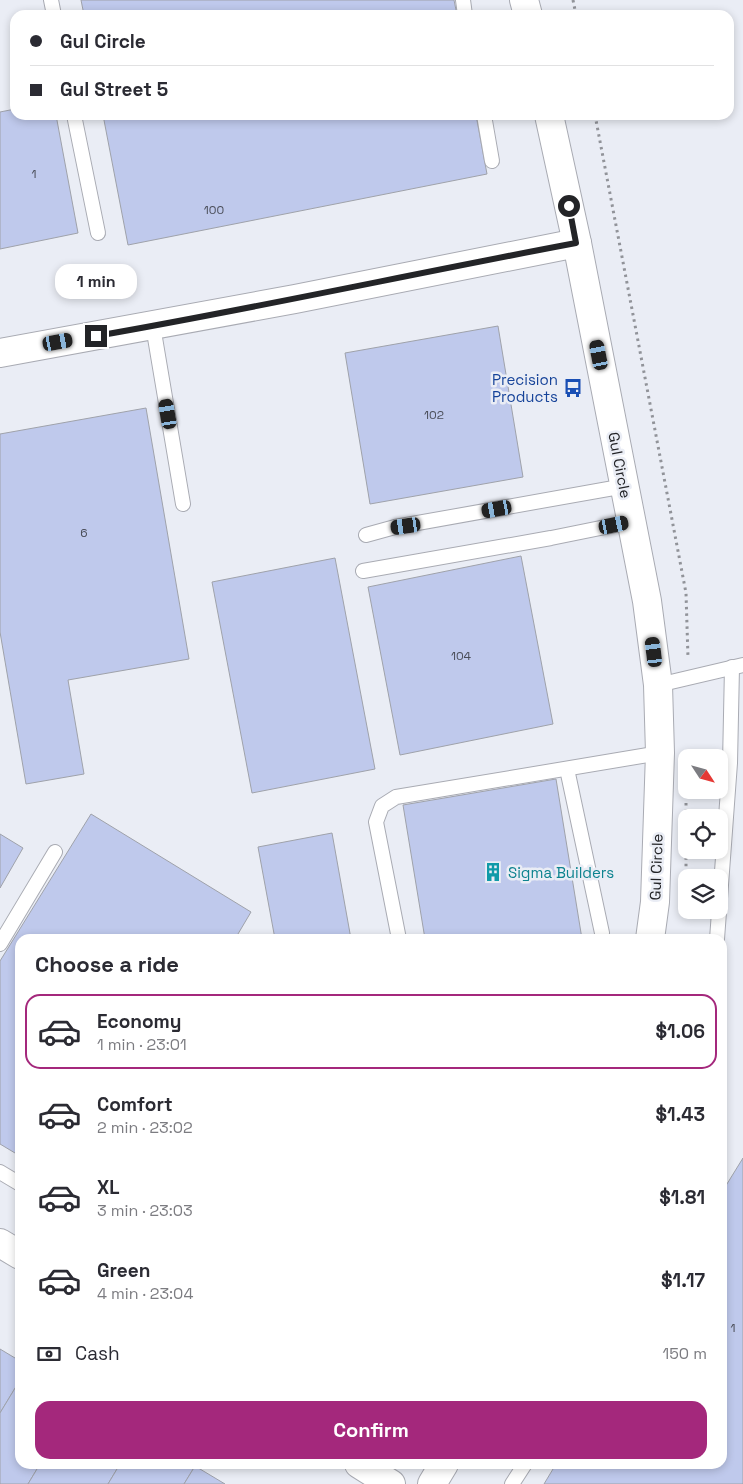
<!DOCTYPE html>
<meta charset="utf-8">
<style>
:root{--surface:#fff;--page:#f2f2f3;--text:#2b2b33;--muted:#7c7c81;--line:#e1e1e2;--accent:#a4287c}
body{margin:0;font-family:"Space Grotesk",sans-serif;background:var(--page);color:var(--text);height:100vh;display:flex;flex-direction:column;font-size:19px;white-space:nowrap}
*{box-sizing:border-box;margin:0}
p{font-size:16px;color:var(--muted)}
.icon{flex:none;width:28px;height:28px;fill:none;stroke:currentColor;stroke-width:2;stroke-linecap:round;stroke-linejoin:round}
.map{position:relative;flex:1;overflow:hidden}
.sheet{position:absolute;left:15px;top:934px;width:712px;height:535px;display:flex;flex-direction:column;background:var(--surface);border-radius:15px;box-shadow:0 2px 8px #0003}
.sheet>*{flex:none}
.hud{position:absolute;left:10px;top:10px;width:724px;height:110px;border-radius:15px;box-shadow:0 2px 8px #0003;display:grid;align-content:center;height:110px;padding:0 20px;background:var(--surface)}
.needle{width:32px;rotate:126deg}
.fabs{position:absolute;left:678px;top:749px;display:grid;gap:10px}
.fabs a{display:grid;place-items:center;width:50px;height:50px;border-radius:10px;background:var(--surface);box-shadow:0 2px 8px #0003;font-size:25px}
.end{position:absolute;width:22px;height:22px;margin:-11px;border:6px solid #232427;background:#fff;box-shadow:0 0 0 2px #fff}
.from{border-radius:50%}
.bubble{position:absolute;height:35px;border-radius:15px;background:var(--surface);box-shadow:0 2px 8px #0003;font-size:16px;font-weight:700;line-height:35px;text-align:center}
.car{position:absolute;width:15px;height:30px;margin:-15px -8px;border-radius:6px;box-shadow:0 0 4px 1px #0007;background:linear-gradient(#222 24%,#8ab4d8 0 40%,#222 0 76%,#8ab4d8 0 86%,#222 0)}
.hud b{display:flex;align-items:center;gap:18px;height:48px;font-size:19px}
.hud b+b{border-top:1px solid var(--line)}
.hud i{width:12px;height:12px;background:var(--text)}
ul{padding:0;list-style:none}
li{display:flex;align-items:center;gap:15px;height:75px;margin:0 10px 8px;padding:0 10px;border:2px solid transparent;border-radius:15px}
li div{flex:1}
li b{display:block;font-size:19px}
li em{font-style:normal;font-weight:700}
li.active{border-color:var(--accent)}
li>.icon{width:45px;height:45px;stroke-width:1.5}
h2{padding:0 20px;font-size:22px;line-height:60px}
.pay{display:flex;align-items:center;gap:12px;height:55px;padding:0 20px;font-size:19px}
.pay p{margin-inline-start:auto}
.cta{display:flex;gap:10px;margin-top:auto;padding:10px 20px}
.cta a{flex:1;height:58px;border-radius:15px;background:var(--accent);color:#fff;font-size:20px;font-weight:700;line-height:58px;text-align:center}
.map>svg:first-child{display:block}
</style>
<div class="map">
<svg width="743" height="1484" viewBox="0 0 743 1484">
<rect width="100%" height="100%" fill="#eaedf5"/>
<g fill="#bfc9ec" stroke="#9fa2aa">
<polygon points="81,0 454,0 457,15 84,15"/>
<polygon points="15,109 15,115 56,115 78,233 0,249 0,112"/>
<polygon points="103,115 476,115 487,174 128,245"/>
<polygon points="498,326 523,477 370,504 345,353"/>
<polygon points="146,408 189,659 68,680 84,774 26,784 0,632 0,434"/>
<polygon points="521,556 553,724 400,755 368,587"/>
<polygon points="335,558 375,769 252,793 212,582"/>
<polygon points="556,779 582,939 425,939 403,805"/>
<polygon points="91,814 251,912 235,939 20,939 20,1156 0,1144 0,961"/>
<polygon points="332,833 351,939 275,939 258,847"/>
<polygon points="0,834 23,848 0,888"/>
<polygon points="743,1158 743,1484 544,1484 556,1464 722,1464 722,1192"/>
<polygon points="0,1349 20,1361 20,1380 0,1413"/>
<polygon points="20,1380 20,1464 40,1464 28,1484 0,1484 0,1413"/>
<polygon points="40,1464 120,1464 108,1484 28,1484"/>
<polygon points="120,1464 191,1464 195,1466 184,1484 108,1484"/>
<polygon points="195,1466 225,1484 184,1484"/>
</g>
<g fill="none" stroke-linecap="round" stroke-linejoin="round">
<g stroke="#a9abb3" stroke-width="16">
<g id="service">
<polyline points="51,0 54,15"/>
<polyline points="463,0 465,15"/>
<polyline points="74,115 98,233"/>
<polyline points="484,115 492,161"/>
<polyline points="153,326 183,504"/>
<polyline points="366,535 395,527 625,486"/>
<polyline points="363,571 551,538 630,522"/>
<polyline points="658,685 743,665"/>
<polyline points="567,769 602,933"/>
<polyline points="399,939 376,822 382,806 396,797 660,753"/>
<polyline points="717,939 730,763 732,667"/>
<polyline points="0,944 55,852"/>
<polyline points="0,1172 20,1184"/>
<polyline points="512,1484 525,1464"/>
</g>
</g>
<g stroke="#a9abb3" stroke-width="30">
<g id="minor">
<polyline points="524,0 528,15"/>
<polyline points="549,115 577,243 647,601 658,685 660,753 655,902 650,939"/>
<polyline points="0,353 295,299 577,243"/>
<polyline points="0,1243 20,1255"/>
<polyline points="359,1464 391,1484"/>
<polyline points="432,1484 444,1464"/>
</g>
</g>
<g stroke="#919399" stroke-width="3" stroke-dasharray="2.5 4" stroke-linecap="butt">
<polyline points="573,0 576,15"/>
<polyline points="595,115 686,593 688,658"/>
<polyline points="686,803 686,818"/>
<polyline points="683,892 686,867 686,850"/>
</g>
<use href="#service" stroke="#fff" stroke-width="14"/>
<use href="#minor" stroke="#fff" stroke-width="28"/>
</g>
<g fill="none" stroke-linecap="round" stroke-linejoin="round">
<path stroke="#232427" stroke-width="6" d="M96,336C257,308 416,273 576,243L569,206"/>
</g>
<defs>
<g id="bus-bare" transform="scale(1.5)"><path d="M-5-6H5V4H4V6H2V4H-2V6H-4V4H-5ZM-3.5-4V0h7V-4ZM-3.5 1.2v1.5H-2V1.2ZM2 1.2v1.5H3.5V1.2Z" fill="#1a4fb4" stroke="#eaedf5" stroke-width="2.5" paint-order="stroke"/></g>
<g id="building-bare" transform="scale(1.5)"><path d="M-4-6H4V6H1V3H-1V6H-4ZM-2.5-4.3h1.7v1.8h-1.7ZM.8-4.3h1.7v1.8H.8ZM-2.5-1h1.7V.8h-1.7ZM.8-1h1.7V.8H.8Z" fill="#0f9aa8" stroke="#eaedf5" stroke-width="2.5" paint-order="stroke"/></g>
</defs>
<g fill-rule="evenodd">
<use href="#bus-bare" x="573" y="388"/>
<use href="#building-bare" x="493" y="872"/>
</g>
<g text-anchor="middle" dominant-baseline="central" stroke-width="5" stroke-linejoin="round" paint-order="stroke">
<g font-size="12" fill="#4a4d58">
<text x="34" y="174">1</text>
<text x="214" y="210">100</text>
<text x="434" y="415">102</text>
<text x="84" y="533">6</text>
<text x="461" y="656">104</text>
<text x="733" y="1328">1</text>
</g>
<g font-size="15" fill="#164399" stroke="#eaedf5" text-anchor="end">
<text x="558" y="379">Precision<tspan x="558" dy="17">Products</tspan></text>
</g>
<g font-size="15" fill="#232427" stroke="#eaedf5">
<text transform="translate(620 465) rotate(79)">Gul Circle</text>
<text transform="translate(656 867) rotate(-88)">Gul Circle</text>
</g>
<g font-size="15" fill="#0d838f" stroke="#eaedf5" text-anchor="start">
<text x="508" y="872">Sigma Builders</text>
</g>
</g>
</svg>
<div class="fabs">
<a><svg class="needle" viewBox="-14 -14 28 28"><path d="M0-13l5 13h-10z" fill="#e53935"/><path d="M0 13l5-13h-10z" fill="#7c7c81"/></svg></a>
<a><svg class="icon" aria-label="locate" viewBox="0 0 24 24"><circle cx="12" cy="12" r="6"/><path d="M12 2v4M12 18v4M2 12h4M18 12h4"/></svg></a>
<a><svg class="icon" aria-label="layers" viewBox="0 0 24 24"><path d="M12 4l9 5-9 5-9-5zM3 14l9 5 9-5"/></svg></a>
</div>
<i class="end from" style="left:569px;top:206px"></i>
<i class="end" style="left:96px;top:336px"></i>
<div class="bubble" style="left:55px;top:264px;width:82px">1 min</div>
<i class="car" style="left:58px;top:342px;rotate:80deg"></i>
<i class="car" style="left:599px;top:355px;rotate:349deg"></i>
<i class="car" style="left:168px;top:414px;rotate:350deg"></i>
<i class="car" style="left:497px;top:509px;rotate:260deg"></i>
<i class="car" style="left:614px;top:525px;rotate:78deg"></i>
<i class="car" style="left:406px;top:526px;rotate:262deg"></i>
<i class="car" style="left:654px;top:652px;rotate:353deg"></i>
<div class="hud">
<b><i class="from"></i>Gul Circle</b>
<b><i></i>Gul Street 5</b>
</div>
<section class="sheet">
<h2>Choose a ride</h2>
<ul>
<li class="active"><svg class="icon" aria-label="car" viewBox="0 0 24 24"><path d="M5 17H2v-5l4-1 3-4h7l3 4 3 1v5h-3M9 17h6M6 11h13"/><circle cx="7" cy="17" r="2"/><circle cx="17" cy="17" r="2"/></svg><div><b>Economy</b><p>1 min · 23:01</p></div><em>$1.06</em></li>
<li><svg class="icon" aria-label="car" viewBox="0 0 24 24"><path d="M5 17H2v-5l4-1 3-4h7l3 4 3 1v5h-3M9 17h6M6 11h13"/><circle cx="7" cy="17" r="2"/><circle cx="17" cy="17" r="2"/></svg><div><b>Comfort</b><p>2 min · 23:02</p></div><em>$1.43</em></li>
<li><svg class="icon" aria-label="car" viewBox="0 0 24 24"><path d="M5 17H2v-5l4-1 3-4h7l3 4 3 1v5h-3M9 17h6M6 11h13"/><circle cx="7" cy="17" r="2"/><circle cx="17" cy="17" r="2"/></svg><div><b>XL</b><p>3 min · 23:03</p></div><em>$1.81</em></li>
<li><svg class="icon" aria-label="car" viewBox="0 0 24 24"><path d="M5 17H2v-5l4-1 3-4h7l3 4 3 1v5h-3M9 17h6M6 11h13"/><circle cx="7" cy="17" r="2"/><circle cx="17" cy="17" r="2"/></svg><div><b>Green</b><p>4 min · 23:04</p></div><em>$1.17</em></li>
</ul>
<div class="pay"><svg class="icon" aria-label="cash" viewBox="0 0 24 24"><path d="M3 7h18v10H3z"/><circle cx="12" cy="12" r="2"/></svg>Cash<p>150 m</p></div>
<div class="cta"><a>Confirm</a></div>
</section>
</div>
